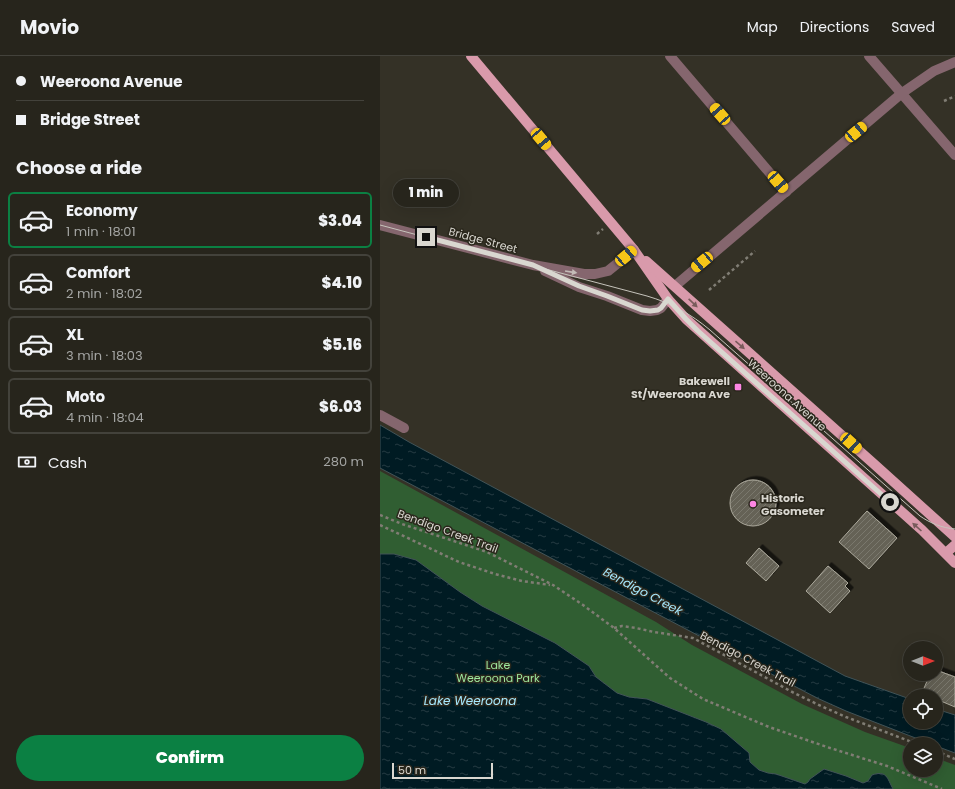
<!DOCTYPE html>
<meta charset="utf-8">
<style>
:root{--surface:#27251c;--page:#2f2d25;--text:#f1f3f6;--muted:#a4a5a3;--line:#43423b;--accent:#0b8043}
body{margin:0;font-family:Poppins,sans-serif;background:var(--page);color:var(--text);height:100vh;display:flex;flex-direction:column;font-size:15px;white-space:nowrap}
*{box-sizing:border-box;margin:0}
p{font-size:13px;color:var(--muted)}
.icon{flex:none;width:22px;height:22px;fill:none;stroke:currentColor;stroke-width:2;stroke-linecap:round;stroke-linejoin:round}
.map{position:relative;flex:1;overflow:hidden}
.drawer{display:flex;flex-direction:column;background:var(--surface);width:380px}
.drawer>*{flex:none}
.hud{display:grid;align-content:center;height:88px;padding:0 16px;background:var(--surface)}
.needle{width:26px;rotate:90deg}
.buttons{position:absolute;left:523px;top:585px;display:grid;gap:8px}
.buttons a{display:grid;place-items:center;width:40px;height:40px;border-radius:50%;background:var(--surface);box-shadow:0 4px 16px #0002,0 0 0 1px var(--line);font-size:20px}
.scale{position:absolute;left:12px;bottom:10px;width:101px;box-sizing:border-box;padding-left:4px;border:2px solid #d9d7d0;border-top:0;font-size:11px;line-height:14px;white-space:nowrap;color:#d9d7d0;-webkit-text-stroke:3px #2a271c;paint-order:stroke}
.end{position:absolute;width:18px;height:18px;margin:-9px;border:5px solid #d9d7d0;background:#111;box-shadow:0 0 0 2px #111}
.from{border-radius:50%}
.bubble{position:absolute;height:28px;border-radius:14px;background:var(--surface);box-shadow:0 4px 16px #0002,0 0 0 1px var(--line);font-size:13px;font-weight:800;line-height:28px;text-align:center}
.car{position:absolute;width:12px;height:24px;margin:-12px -6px;border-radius:5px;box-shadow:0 0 3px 1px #0007;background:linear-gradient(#f5c518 24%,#345 0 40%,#f5c518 0 76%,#345 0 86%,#f5c518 0)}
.hud b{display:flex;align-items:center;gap:14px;height:38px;font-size:15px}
.hud b+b{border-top:1px solid var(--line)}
.hud i{width:10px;height:10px;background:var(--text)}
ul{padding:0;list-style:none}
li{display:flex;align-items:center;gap:12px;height:56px;margin:0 8px 6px;padding:0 8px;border:2px solid var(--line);border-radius:6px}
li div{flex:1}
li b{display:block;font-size:15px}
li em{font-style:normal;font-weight:800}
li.current{border-color:var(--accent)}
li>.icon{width:36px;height:36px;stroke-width:1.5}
h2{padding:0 16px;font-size:18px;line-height:48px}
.pay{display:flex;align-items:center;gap:10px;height:44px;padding:0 16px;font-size:15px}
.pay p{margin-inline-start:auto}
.primary-button{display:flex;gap:8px;margin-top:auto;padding:8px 16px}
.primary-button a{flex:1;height:46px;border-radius:24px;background:var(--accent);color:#fff;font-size:16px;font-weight:800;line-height:46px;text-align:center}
header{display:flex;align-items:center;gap:24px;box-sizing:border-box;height:56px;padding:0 20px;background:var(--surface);border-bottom:1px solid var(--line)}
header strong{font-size:19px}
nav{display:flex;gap:22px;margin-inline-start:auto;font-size:14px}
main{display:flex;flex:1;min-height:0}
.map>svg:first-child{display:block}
</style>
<header>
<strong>Movio</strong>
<nav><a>Map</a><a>Directions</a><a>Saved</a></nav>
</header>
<main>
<section class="drawer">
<div class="hud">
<b><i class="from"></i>Weeroona Avenue</b>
<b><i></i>Bridge Street</b>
</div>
<h2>Choose a ride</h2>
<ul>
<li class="current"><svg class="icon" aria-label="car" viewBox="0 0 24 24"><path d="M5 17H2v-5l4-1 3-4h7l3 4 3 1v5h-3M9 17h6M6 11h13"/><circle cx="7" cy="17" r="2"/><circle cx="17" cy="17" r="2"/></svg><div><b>Economy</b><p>1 min · 18:01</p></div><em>$3.04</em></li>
<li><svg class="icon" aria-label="car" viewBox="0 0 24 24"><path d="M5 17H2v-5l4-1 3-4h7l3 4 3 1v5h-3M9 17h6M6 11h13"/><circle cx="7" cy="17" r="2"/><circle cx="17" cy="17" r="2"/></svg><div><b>Comfort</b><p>2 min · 18:02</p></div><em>$4.10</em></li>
<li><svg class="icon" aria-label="car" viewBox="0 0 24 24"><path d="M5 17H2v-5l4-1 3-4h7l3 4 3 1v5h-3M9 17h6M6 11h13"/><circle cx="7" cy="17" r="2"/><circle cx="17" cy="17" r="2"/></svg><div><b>XL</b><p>3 min · 18:03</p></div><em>$5.16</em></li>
<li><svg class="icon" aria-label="car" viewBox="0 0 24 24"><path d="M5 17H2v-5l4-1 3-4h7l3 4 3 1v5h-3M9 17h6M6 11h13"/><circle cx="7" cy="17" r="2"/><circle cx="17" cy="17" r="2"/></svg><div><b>Moto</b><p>4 min · 18:04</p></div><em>$6.03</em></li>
</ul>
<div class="pay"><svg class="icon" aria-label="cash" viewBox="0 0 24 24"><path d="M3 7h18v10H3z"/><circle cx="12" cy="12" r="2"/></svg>Cash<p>280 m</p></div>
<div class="primary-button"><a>Confirm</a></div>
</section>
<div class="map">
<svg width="575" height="733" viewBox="0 0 575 733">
<defs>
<pattern id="water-ripples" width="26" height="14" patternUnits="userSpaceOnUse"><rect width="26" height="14" fill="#001b23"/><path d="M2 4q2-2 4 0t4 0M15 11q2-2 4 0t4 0" fill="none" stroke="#253b42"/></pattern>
<pattern id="building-hatch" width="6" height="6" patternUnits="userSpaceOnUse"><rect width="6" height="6" fill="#656256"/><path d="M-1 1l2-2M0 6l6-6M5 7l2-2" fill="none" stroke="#7a786d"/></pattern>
<filter id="shadow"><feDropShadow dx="3.5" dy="-3.5" stdDeviation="0" flood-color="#0009"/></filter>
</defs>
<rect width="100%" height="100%" fill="#343126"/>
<polygon fill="#305e32" points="0,415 276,566 312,589 422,648 485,676 530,692 530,714 556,714 556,702 575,709 575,733 0,733"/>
<g fill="url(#water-ripples)" stroke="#415357">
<polygon points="0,369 29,386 465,620 530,643 530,666 556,666 556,653 575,659 575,697 556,690 556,688 551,688 466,655 437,642 0,412"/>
<path d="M0,498H14L36,504L80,536L102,550L175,587L209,610L216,621L237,637L249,641L267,643L326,666L341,673L369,697L370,706L379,714L388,717L396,718L425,728L428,726L430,723L444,713L466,720L483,727L488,725L492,719C507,714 507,722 513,733H0Z"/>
</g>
<g fill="url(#building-hatch)" stroke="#aca99c" filter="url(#shadow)">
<circle cx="373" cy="447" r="23"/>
<polygon points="487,455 517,482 489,513 459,486"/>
<polygon points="379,492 399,510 386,525 366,507"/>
<polygon points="448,510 468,527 465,530 470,535 450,557 426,535"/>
<polygon points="556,614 575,621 575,651 556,643 556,640 548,640 542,637 550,618 556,618"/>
</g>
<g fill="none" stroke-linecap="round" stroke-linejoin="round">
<g stroke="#807d74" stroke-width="2.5" stroke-dasharray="3 3" stroke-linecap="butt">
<polyline points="564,45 575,40"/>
<polyline points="217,178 223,173"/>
<polyline points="329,234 375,195"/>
<polyline points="0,459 22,468 107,496 173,529 203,549 234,572 290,622 323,643 389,671 447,691 507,710 562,733"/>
<polyline points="0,469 79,506 115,518 142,525 170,529"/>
<polyline points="234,572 242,570 256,572 274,576 313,582 414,637 441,650 466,661 537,688"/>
<polyline points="556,695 575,703"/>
</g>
<g stroke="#85666e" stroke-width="10">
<polyline points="290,0 406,136"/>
<polyline points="489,0 575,99"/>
<polyline points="0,169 153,209 204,218 215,218 228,215 254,194"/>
<polyline points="165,215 199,231 227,240 262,254 270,255 277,254 281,252 288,243"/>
<polyline points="295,230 522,37 554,15 575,6"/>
<polyline points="0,359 24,372"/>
</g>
<g stroke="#d99aab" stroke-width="10">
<polyline points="91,0 254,194 288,243 306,263 542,474 575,507"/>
<polyline points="266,205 494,408 575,481"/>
<polyline points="566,497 575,489"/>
</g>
<path stroke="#c6c4bc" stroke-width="1" d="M0,169L267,240C291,247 311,258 330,274L540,460C550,467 562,472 575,473"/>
</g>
<defs><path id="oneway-solid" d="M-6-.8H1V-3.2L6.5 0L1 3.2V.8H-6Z"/></defs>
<use fill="#c4bbb8" href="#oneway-solid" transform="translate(191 216) rotate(9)"/>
<g fill="#795b5c">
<use href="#oneway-solid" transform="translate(313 247) rotate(43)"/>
<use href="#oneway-solid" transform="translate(360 289) rotate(41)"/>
<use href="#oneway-solid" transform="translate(537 471) rotate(-138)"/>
</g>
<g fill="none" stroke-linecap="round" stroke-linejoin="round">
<polyline stroke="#d9d7d0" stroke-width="5" points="46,181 153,209 199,230 227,240 262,254 270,255 278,254 281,252 288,243 306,263 318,275 510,446"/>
</g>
<g fill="#fd86e3" stroke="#2a271c" stroke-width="1.5">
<rect x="354" y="327" width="8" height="8" rx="2"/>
<circle cx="373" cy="448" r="4"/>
</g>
<g text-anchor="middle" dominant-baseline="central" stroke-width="3" stroke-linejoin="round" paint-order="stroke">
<g font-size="11" fill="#d9d7d0" stroke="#2a271c">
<text transform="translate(103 184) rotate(15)">Bridge Street</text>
<text transform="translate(407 339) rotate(42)">Weeroona Avenue</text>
<text transform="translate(68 475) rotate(20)">Bendigo Creek Trail</text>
<text transform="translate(368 603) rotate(28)">Bendigo Creek Trail</text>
</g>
<g font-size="11" font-weight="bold" fill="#d9d7d0" stroke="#2a271c" text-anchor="end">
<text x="350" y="325">Bakewell<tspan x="350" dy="13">St/Weeroona Ave</tspan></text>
<text x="381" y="442" text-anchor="start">Historic<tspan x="381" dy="13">Gasometer</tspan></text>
</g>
<g font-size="11" fill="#9de69d" stroke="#2a271c">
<text x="118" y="609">Lake<tspan x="118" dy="13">Weeroona Park</tspan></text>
</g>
<g font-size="12" font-style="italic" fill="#a5e8fe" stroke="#2a271c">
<text transform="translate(263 535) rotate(28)">Bendigo Creek</text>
<text x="90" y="644">Lake Weeroona</text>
</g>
</g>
</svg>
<div class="buttons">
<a><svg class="needle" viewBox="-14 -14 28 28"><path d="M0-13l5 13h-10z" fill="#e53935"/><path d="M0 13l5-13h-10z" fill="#a4a5a3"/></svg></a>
<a><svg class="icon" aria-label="locate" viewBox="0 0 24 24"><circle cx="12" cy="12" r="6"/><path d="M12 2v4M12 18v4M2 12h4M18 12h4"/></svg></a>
<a><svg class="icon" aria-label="layers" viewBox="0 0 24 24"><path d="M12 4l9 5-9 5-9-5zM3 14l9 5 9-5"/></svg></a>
</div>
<div class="scale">50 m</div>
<i class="end from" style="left:510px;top:446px"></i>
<i class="end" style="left:46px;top:181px"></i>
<div class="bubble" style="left:13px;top:123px;width:66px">1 min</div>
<i class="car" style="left:340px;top:58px;rotate:319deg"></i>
<i class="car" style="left:476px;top:76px;rotate:50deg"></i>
<i class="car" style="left:161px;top:83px;rotate:140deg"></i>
<i class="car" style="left:398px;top:126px;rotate:139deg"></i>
<i class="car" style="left:246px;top:200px;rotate:50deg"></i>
<i class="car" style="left:322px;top:206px;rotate:230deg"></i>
<i class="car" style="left:471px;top:387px;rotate:132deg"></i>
</div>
</main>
